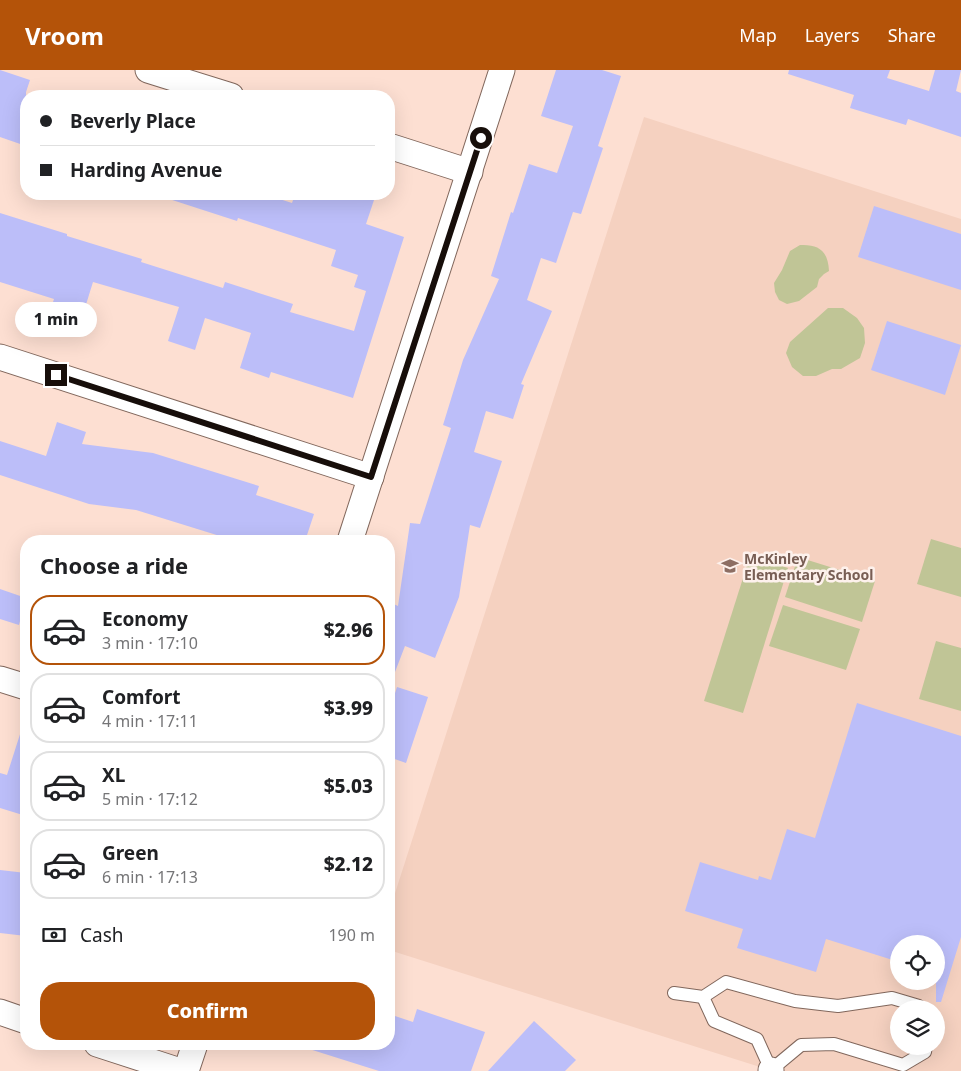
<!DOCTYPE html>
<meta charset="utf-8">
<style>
:root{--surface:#fff;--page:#f2f2f2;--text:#202124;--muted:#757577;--line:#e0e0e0;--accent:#b45309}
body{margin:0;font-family:"Noto Sans",sans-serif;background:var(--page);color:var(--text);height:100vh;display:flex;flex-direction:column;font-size:19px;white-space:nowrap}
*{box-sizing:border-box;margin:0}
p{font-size:16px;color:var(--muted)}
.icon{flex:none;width:28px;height:28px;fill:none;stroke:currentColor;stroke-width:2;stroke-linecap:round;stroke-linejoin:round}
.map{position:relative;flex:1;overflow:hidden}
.side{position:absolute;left:20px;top:465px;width:375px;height:515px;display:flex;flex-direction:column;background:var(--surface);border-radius:20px;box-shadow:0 5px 20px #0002}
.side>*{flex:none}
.top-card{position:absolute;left:20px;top:20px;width:375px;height:110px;border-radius:20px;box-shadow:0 5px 20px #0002;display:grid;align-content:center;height:110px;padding:0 20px;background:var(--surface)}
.tools{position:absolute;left:890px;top:865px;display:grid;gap:10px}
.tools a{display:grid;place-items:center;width:55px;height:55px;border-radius:50%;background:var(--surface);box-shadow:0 5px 20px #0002;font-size:25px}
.end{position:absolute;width:22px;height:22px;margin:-11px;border:6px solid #170e0a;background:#fff;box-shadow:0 0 0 2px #fff}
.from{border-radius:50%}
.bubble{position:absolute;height:35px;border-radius:18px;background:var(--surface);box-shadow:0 5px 20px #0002;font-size:16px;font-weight:800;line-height:35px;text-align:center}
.top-card b{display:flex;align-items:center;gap:18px;height:48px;font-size:19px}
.top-card b+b{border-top:1px solid var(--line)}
.top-card i{width:12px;height:12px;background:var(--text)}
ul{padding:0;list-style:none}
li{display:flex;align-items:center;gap:15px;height:70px;margin:0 10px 8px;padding:0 10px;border:2px solid var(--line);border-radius:20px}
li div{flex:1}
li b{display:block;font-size:19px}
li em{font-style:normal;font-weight:800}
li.on{border-color:var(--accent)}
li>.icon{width:45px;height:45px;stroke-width:1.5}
h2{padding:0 20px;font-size:22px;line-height:60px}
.pay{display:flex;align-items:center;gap:12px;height:55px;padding:0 20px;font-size:19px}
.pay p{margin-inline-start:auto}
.cta{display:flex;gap:10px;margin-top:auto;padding:10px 20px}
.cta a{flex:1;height:58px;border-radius:20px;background:var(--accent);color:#fff;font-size:20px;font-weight:800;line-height:58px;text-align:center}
header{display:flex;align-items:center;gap:30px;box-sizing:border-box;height:70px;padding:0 25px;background:var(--accent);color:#fff}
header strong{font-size:24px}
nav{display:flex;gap:28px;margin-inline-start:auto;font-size:18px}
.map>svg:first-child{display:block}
</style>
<header>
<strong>Vroom</strong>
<nav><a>Map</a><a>Layers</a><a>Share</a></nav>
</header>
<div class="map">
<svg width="961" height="1001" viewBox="0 0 961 1001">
<rect width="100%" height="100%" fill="#fddfd2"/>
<path fill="#f5d1c0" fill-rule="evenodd" d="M644,47L961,149V1001H773L389,880V842ZM899,874H936V911H899ZM899,939H936V976H899Z"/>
<g fill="#c0c596">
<path d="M800,175C819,174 828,181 829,201L824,204L819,209L817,217L799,231L787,234L779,230L775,222L774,213L782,200L790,181Z"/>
<polygon points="828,238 843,238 857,248 864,258 865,273 860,288 841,299 832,299 816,306 803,306 792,297 786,283 790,272"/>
<polygon points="931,469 961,478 961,527 917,514"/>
<polygon points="750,486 788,498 743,643 704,631"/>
<polygon points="798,487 875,511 862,552 785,527"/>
<polygon points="783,535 860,559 846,600 769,576"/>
<polygon points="936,571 961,578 961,641 919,629"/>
</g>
<g fill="#bcbef9">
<polygon points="0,0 30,10 26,22 26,76 0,67"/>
<polygon points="556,0 602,0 621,6 598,76 603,78 581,144 573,142 556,193 541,188 527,230 552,241 521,314 524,315 513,349 486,341 474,382 502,391 480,458 470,455 459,527 435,588 405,576 390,615 389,615 389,532 398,536 410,453 420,454 451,358 443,355 463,290 499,209 491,206 511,142 513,143 529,94 557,103 573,56 541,46"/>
<polygon points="789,0 890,0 887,8 929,21 935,0 961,0 956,21 961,23 961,67 908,49 906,55 850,38 854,25 788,4"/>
<polygon points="166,124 264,124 292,133 295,124 376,124 366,154 404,167 353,328 271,302 269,308 240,298 251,263 205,248 195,280 168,271 179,237 93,212 84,241 53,232 54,229 0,212 0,143 67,164 67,166 142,189 141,192 223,218 225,212 293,234 290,242 354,261 366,221 354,217 358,205 331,196 336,180 238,148 237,151 166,128"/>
<polygon points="874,136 961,164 961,220 858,187"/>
<polygon points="887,251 961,275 945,325 871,300"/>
<polygon points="57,352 86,362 82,374 153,383 259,416 256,425 314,444 305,471 236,471 136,440 89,434 0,405 0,371 46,386"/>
<polygon points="0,519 26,528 19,555 0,549"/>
<polygon points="397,617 428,627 406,693 389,687 389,642"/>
<polygon points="857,633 961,666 961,867 941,932 936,932 936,874 899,874 899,892 826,869 816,902 737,878 743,859 685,841 700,792 758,810 759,806 771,810 787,759 815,768"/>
<polygon points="22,658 26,658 26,746 0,738 0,703 7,705"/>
<polygon points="0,800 26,803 26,866 0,863"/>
<polygon points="417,939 485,962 471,1001 379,1001 306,978 307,974 389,974 389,944 413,952"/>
<polygon points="534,951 576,990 565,1001 488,1001"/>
</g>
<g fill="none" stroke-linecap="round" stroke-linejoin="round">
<g stroke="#81675c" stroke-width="14">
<g id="service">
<polyline points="674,923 703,927 726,912 795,931 838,936 892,928 919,936 920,939"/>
<polyline points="703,927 714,951 757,969 771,1000 801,975 834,974 903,995 925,982 926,976"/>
</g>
</g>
<g stroke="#81675c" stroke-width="27">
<g id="minor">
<polyline points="148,0 231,26"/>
<polyline points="389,76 470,102"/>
<polyline points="0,287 371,407"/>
<polyline points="350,471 502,0"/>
<polyline points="0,609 26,617"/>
<polyline points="0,942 26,951"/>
<polyline points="97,974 180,1001"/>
<polyline points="186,1001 195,974"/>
<polyline points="771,1001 771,1000"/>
</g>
</g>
<use href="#service" stroke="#fff" stroke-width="12"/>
<use href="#minor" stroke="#fff" stroke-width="25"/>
</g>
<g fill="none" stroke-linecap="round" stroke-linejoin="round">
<polyline stroke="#170e0a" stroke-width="6" points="56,305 371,407 481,68"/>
</g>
<defs>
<g id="school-bare" transform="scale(1.35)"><path d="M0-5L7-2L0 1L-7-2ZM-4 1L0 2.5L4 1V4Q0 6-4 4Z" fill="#8d6e63" stroke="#fdf1ec" stroke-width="2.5" paint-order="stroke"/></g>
</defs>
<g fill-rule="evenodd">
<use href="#school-bare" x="730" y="496"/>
</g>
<g text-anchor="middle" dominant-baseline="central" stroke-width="5" stroke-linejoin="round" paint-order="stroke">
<g font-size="14" font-weight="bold" fill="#785e54" stroke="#fdf1ec" text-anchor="start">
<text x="744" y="488">McKinley<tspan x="744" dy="16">Elementary School</tspan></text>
</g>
</g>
</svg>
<div class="tools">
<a><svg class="icon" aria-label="locate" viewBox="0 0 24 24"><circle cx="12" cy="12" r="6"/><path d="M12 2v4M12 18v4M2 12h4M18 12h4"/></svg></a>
<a><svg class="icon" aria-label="layers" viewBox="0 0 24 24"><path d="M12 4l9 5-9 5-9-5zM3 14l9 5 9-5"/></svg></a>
</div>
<i class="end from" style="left:481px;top:68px"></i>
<i class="end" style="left:56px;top:305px"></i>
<div class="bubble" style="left:15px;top:232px;width:82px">1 min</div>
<div class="top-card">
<b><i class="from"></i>Beverly Place</b>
<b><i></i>Harding Avenue</b>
</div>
<section class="side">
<h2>Choose a ride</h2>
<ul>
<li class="on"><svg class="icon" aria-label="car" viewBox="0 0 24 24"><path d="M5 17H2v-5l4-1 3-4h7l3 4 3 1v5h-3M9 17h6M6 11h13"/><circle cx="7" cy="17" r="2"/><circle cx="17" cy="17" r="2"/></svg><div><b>Economy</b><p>3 min · 17:10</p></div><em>$2.96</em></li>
<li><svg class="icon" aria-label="car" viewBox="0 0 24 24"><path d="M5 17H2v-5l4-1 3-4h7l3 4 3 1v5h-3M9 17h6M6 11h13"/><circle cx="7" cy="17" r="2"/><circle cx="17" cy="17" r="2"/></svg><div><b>Comfort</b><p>4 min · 17:11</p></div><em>$3.99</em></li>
<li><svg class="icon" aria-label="car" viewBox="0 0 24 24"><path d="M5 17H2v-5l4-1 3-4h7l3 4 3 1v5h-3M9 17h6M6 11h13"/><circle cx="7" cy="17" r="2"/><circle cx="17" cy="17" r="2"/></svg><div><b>XL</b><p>5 min · 17:12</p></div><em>$5.03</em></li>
<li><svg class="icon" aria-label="car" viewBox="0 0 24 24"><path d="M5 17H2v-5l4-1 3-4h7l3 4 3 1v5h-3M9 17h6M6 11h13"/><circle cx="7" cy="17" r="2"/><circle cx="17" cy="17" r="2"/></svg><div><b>Green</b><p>6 min · 17:13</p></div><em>$2.12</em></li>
</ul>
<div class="pay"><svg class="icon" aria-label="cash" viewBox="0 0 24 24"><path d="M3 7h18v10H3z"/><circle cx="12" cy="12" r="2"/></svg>Cash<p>190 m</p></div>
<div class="cta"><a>Confirm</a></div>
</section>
</div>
